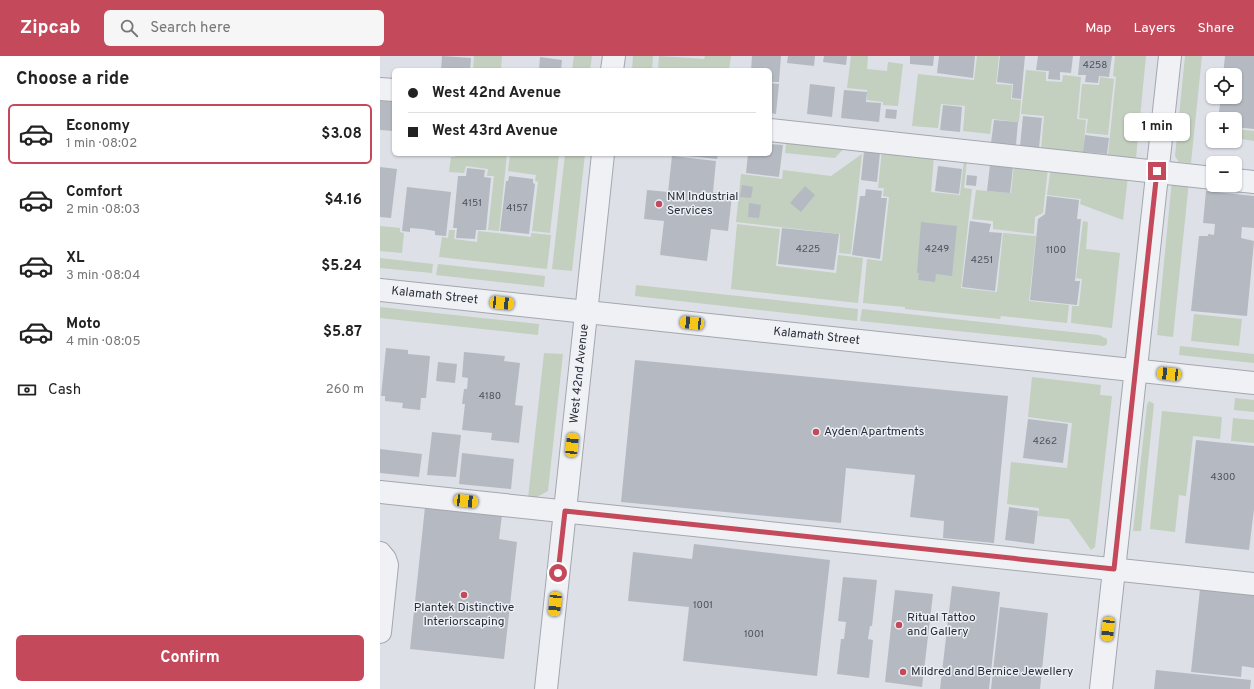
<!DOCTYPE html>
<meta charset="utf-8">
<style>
:root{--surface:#fff;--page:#f6f6f6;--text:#222;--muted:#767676;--line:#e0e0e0;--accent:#c4495b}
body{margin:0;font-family:Overpass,sans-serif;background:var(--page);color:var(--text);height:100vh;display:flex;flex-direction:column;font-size:15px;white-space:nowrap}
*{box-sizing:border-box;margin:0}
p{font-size:13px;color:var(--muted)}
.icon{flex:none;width:22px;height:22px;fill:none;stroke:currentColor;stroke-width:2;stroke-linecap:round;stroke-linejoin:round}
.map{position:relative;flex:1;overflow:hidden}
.panel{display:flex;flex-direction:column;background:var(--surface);width:380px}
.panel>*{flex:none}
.guide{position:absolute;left:12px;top:12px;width:380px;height:88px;border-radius:6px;box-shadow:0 1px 3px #0004;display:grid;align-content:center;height:88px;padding:0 16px;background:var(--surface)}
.fabs{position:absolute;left:826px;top:12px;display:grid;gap:8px}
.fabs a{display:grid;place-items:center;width:36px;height:36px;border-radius:6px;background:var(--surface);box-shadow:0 1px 3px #0004;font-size:20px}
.end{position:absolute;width:18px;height:18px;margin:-9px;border:5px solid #c4495b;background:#fff;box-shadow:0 0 0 2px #fff}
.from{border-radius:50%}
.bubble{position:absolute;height:28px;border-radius:6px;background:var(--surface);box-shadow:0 1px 3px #0004;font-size:13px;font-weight:700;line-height:28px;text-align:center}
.car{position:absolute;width:12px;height:24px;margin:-12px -6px;border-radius:5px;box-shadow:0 0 3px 1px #0007;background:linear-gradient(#f5c518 24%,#345 0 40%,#f5c518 0 76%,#345 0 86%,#f5c518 0)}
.guide b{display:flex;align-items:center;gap:14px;height:38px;font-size:15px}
.guide b+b{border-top:1px solid var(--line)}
.guide i{width:10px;height:10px;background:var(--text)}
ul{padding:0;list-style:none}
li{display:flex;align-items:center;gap:12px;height:60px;margin:0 8px 6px;padding:0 8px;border:2px solid transparent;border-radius:6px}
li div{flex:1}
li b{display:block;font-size:15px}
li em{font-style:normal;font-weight:700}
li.selected{border-color:var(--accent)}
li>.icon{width:36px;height:36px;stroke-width:1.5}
h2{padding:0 16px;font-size:18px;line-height:48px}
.pay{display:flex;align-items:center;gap:10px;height:44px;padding:0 16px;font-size:15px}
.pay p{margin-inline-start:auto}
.button{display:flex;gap:8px;margin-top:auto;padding:8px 16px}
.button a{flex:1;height:46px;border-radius:6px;background:var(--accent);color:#fff;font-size:16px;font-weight:700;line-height:46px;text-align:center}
header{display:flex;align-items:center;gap:24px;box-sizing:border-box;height:56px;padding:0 20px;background:var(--accent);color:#fff}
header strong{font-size:19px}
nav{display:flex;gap:22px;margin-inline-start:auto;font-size:14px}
.search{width:280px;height:36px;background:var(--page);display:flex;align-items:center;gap:10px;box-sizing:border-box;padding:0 14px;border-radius:6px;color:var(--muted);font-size:15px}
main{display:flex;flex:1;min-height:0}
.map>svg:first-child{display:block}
</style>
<header>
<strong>Zipcab</strong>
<div class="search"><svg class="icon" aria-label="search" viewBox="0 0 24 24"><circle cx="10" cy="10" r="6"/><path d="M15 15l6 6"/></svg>Search here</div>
<nav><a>Map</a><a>Layers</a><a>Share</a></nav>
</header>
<main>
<section class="panel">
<h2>Choose a ride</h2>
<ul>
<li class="selected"><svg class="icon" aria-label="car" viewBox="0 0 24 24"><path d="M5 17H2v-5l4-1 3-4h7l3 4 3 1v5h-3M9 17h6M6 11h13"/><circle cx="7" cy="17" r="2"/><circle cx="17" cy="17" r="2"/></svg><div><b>Economy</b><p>1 min · 08:02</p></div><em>$3.08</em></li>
<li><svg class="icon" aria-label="car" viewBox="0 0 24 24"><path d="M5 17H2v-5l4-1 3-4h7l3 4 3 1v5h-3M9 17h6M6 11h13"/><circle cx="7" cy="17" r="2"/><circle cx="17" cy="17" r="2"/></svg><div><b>Comfort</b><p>2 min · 08:03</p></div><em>$4.16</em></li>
<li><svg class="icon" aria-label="car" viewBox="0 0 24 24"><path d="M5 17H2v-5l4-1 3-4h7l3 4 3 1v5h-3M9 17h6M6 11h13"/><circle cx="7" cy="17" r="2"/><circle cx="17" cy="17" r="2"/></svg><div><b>XL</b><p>3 min · 08:04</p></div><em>$5.24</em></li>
<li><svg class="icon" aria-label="car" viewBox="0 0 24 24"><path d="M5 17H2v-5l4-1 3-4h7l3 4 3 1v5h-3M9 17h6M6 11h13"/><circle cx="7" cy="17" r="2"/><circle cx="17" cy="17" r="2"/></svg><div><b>Moto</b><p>4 min · 08:05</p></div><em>$5.87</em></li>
</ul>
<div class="pay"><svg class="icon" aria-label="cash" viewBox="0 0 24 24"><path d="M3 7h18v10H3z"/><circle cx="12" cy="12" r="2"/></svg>Cash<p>260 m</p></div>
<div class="button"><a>Confirm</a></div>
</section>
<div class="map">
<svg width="874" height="633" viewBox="0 0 874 633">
<rect width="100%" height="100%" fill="#dde0e6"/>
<g fill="#c3cfbf">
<polygon points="94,0 122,0 121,14 93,14"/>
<polygon points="194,0 212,0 210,14 192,14"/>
<polygon points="253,0 273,0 272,14 252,14"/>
<polygon points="279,0 324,3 325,0 351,0 349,14 278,14"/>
<polygon points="471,0 488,0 487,13 507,15 508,6 523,8 518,50 503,49 503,46 487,44 487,34 467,32"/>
<polygon points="597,0 619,0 616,28 632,29 631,43 641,44 639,66 612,63 610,78 583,75 585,50 561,48 558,72 532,70 538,18 594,24"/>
<polygon points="735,0 766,0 756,102 728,99 736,21 733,20"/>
<polygon points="805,0 822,0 811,107 799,106 795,100"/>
<polygon points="646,14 666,16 666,25 682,26 683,19 701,21 697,63 706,64 703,98 661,94 664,60 641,58"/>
<polygon points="720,21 734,23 728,79 706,77 708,63 699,62 702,28 719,29"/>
<polygon points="855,73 874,75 874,85 855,82"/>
<polygon points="390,82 466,90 455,102 405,97 406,88 390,86"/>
<polygon points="502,94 554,100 551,136 580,139 584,104 587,104 584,132 592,133 581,232 617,236 623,177 656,180 649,245 689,249 687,267 621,260 620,263 525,253 525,251 483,247 487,203 502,205 509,141 503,140 504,132 498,132"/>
<polygon points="75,98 127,98 119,175 108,174 114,120 107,120 108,113 86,110 84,117 69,116 71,101 75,101"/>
<polygon points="130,98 179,98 170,177 152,175 158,126 155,125 156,119 128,115"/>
<polygon points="185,98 205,98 192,215 172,213"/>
<polygon points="482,98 471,198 459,197 460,178 356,166 361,118 402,123 403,114 451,120"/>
<polygon points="634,109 668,112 663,157 655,161 654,178 613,173 613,165 592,163 596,134 631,137"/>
<polygon points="671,111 748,120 743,164 700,148 701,143 667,139"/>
<polygon points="792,123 809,125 793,281 777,279"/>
<polygon points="703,165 708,166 706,193 740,197 732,272 691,267 692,250 699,250 702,223 696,222"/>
<polygon points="357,168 400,173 396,210 456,217 458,199 483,202 478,247 351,233"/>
<polygon points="0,170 20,172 20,176 24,177 22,197 0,195"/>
<polygon points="69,174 75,174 74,183 97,186 98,175 151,181 151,177 171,179 167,213 59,201 62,181 68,182"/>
<polygon points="0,202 53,208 52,217 0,212"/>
<polygon points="58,208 165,220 164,231 56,219"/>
<polygon points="256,229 478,253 477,265 255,240"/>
<polygon points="0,251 159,268 158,279 0,262"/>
<polygon points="482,253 719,279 727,283 727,288 724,290 480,265"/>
<polygon points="814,258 862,263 859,290 811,285"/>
<polygon points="800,290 874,298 874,307 799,299"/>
<polygon points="164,297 183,298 168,435 155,442 148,442"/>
<polygon points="652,321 721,329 720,339 732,340 715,491 711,494 689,463 658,460 659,452 627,448 631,406 687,412 692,367 648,361"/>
<polygon points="855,342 874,344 874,356 854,354"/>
<polygon points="769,345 774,348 761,475 753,475 767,349"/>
<polygon points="782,355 842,361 840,383 813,380 806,440 799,439 795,476 770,473"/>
<polygon points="853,362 874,364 874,387 851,385"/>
</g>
<g fill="#b5bac2">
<polygon points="62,0 91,2 90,14 61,14"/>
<polygon points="372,0 401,0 399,26 390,26 390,14 371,14"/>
<polygon points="408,0 435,0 434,10 407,7"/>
<polygon points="444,0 467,0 466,9 443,6"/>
<polygon points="530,0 554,0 553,10 530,8"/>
<polygon points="559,0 595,0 593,22 557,17"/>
<polygon points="620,0 645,0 641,43 632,42 633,28 617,26"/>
<polygon points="658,0 693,0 691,17 680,16 680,24 668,23 669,15 656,14"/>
<polygon points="700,0 732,0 729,21 719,20 718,27 705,26 706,19 698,19"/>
<polygon points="845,0 874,0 874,73 855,71 855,63 838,63 841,41 855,41 855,19 843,19"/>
<polygon points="160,1 182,4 181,14 159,14"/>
<polygon points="390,27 399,28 396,58 390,57"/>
<polygon points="430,28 455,31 452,61 427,58"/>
<polygon points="464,34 487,36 486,46 501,47 499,66 461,62"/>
<polygon points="0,44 14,45 14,75 0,74"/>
<polygon points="563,49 582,51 580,76 560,74"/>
<polygon points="506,53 517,54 516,63 505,62"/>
<polygon points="643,60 662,62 659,92 640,90"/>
<polygon points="614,64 638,66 636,89 611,87"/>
<polygon points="705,79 729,82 727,98 703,96"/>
<polygon points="390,88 403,89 399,121 366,117 368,98 390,98"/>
<polygon points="484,95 500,97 497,126 481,124"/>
<polygon points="308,98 338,98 337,103 308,100"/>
<polygon points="292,100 336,105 333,136 352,139 348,175 331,173 327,205 280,199 284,165 264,163 267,134 288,136"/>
<polygon points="610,109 633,111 630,137 607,135"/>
<polygon points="558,110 582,113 579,138 555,135"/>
<polygon points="0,111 17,113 11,162 0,161"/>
<polygon points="87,112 105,114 104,121 111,122 106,174 96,174 95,183 76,182 77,172 73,172 78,120 86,120"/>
<polygon points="587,119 597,120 596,130 586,129"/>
<polygon points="129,120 153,123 153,127 155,128 149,178 120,175 126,125 128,125"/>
<polygon points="362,129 373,131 371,142 360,141"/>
<polygon points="425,130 435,139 421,156 410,147"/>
<polygon points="27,131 71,136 66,180 55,179 55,175 43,173 30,172 30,176 22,175"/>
<polygon points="486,133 502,135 501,142 507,142 500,203 472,199 480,140 485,140"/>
<polygon points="826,135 874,140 874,172 862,171 861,182 874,185 867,260 811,255 819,180 828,180 828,178 834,179 835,168 823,167"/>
<polygon points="667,140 699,144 697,163 701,163 695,225 700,225 697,249 650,244 658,163 665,158"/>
<polygon points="369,147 381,149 379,162 368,161"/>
<polygon points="590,165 611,168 609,176 622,177 615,235 582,231"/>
<polygon points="541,166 577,170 572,220 556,218 555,226 538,224 539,217 537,217"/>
<polygon points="402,172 459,178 454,214 398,208"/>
<polygon points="6,292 28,294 28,298 50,300 46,342 41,342 40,354 22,352 23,347 5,345 5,340 1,340"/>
<polygon points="84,296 125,300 124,305 140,307 135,349 143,350 139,387 111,384 112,377 82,374 85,348 82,348 84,333 87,333 88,322 82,321"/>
<polygon points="255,304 628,340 614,487 563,482 564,465 530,461 535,419 466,412 461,467 241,446"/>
<polygon points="58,306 77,308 75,327 56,325"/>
<polygon points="648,363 688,368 683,407 643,402"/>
<polygon points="52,376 81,379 76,421 47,419"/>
<polygon points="816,384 874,390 874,453 869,494 805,487"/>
<polygon points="0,393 42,398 39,421 0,417"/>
<polygon points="82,397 134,403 131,433 79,428"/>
<polygon points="45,451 122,459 119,483 137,486 124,603 30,593"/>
<polygon points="629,451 658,455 654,488 625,484"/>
<polygon points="314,488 450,504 437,620 303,605 309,551 248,545 253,496 312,503"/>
<polygon points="463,521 497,524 492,570 490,570 488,583 493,584 489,622 457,618 461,583 464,583 466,566 458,565"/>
<polygon points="572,530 620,536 609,633 560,633"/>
<polygon points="820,533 874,539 874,612 862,610 861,621 811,616"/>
<polygon points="515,534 553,538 542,631 505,626"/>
<polygon points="620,551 668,557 660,633 611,633"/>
<polygon points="776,614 871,624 870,633 774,633"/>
</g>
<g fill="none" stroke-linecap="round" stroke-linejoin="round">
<g stroke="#a3a7af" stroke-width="24">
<g id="minor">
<polyline points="232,14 234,0"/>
<polyline points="0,33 14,34"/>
<polyline points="390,74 833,122"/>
<polyline points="855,124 874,126"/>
<path id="s1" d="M0,234L874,327"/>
<polyline points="0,436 874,528"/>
<polyline points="0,497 5,503 7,509 0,576"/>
<path id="s2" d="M166,633L223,98"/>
<polyline points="721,633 790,0"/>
</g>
</g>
<use href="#minor" stroke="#eff1f4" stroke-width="22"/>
</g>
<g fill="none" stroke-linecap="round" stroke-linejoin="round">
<polyline stroke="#c4495b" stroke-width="5" points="178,517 185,455 734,513 777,115"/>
</g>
<g fill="#c4495b" stroke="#eceff4" stroke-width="1.5">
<circle cx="279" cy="148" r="4"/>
<circle cx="436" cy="376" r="4"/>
<circle cx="84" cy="539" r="4"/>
<circle cx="519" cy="569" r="4"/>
<circle cx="523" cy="616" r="4"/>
</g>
<g text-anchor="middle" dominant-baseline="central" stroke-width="3" stroke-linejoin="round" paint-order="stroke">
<g font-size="10" fill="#4b525d">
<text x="715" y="9">4258</text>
<text x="92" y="147">4151</text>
<text x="137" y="152">4157</text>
<text x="428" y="193">4225</text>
<text x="557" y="193">4249</text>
<text x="676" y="194">1100</text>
<text x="602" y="204">4251</text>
<text x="110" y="340">4180</text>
<text x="665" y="385">4262</text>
<text x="843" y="421">4300</text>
<text x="323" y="549">1001</text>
<text x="374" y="578">1001</text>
</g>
<g font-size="12" fill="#282f3b" stroke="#eceff4" text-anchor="start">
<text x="287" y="141">NM Industrial<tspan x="287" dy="14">Services</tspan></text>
<text x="444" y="376">Ayden Apartments</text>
<text x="84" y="552" text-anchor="middle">Plantek Distinctive<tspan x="84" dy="14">Interiorscaping</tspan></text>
<text x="527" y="562">Ritual Tattoo<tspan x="527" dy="14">and Gallery</tspan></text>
<text x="531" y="616">Mildred and Bernice Jewellery</text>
</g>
<g font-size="12" fill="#282f3b" stroke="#eceff4">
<text stroke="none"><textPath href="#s1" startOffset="55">Kalamath Street</textPath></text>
<text stroke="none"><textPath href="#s1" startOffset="439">Kalamath Street</textPath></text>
<text stroke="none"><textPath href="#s2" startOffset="317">West 42nd Avenue</textPath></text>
</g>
</g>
</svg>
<div class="fabs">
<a><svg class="icon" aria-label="locate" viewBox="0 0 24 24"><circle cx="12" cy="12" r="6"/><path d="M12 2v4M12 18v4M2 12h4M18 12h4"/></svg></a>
<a>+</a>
<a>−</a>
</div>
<i class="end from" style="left:178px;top:517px"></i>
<i class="end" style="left:777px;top:115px"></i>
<div class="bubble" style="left:744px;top:57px;width:66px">1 min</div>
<i class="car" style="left:122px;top:247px;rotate:96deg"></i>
<i class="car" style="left:312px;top:267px;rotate:276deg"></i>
<i class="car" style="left:789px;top:318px;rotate:276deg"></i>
<i class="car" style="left:192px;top:389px;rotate:6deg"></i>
<i class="car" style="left:86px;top:445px;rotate:96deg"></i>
<i class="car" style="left:175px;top:548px;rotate:186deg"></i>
<i class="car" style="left:728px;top:573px;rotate:186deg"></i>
<div class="guide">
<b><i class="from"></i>West 42nd Avenue</b>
<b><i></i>West 43rd Avenue</b>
</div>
</div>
</main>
